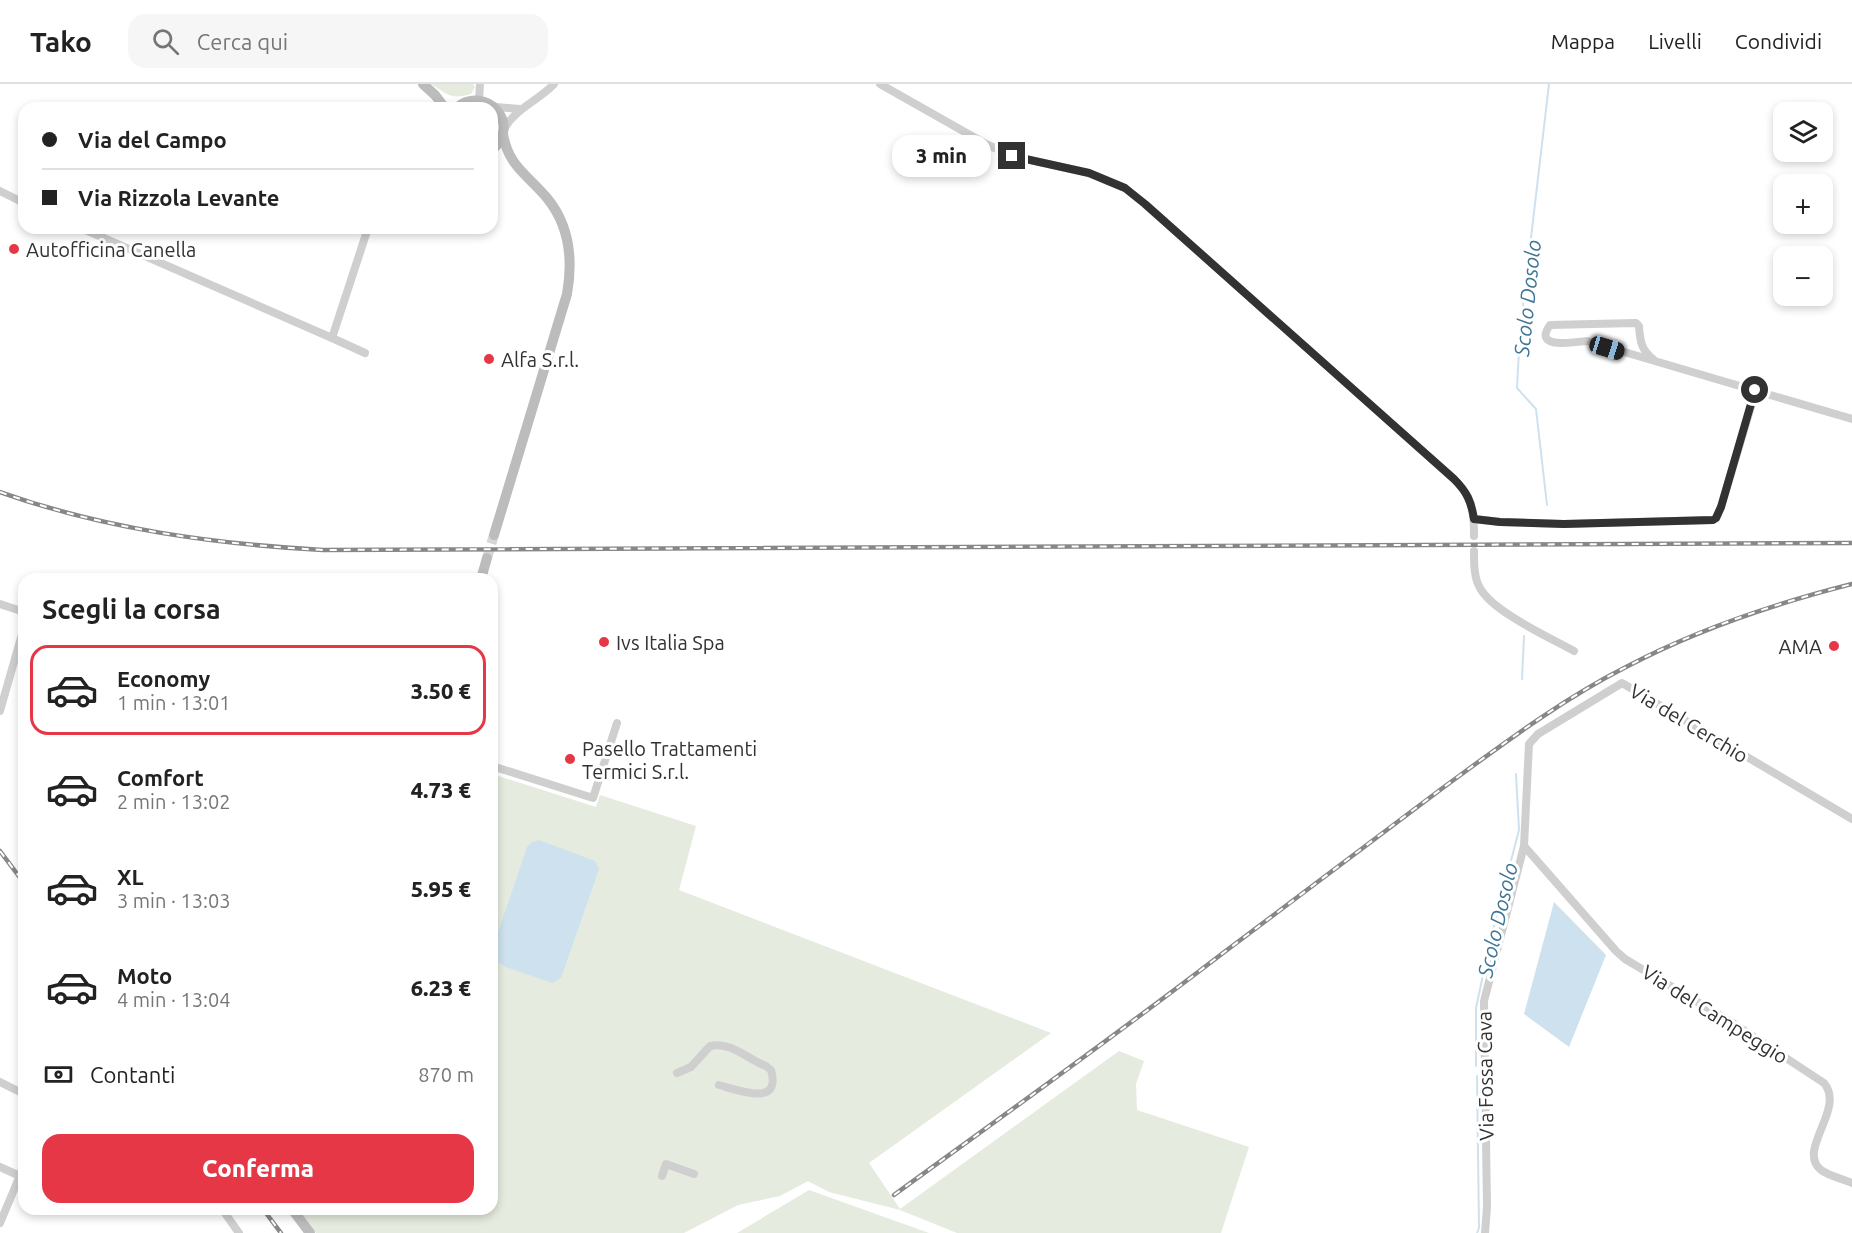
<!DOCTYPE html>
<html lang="it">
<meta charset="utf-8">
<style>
:root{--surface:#fff;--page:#f6f6f6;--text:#222;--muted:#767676;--line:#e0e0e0;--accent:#e63747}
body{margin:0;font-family:Ubuntu,sans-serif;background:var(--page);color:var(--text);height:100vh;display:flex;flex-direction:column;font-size:22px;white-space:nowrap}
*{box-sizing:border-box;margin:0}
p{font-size:20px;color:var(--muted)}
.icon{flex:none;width:33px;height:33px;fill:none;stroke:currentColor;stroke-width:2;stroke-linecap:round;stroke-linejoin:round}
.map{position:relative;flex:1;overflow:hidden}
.drawer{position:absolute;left:18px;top:489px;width:480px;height:642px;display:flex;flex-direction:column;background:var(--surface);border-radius:18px;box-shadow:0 3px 9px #0003}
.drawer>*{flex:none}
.guide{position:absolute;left:18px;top:18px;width:480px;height:132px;border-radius:18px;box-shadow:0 3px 9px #0003;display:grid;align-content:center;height:132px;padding:0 24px;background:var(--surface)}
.fabs{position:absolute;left:1773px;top:18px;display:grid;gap:12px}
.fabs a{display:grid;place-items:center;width:60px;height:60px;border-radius:12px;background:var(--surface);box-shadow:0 3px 9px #0003;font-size:30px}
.end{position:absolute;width:27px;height:27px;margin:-14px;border:8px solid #323232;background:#fff;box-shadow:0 0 0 3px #fff}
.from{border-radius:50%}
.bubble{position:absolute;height:42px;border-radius:18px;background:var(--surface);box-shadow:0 3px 9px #0003;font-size:20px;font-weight:800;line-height:42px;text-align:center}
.car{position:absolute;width:18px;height:36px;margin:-18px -9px;border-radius:8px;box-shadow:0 0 4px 2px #0007;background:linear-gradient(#222 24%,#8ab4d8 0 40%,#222 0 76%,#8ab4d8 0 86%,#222 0)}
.guide b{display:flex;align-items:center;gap:21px;height:57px;font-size:22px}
.guide b+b{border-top:2px solid var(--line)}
.guide i{width:15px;height:15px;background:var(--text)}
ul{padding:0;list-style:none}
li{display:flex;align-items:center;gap:18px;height:90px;margin:0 12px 9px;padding:0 12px;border:3px solid transparent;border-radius:18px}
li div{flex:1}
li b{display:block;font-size:22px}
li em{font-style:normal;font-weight:800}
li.active{border-color:var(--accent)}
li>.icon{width:54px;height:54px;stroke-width:1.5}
h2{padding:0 24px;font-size:27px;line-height:72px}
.pay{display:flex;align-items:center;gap:15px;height:66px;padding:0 24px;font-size:22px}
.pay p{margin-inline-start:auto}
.cta{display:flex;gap:12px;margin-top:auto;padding:12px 24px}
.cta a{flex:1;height:69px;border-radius:18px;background:var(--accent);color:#fff;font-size:24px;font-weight:800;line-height:69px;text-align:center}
header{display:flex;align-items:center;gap:36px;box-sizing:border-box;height:84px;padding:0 30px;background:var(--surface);border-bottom:2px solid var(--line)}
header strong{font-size:28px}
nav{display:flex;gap:33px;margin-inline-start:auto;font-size:21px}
.search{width:420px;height:54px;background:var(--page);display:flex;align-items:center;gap:15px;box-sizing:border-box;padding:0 21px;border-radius:18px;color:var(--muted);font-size:22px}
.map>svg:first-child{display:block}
</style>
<header>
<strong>Tako</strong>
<div class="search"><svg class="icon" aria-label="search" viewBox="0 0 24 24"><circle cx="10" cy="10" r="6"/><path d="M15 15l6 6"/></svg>Cerca qui</div>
<nav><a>Mappa</a><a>Livelli</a><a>Condividi</a></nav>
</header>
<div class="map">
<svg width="1852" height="1149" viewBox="0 0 1852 1149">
<rect width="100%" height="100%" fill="#fff"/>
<g fill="#e5ebde">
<path d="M431,0H473L475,3L471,10C451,16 447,10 431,0Z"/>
<polygon points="492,690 596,723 600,711 696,742 679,806 1051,949 869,1079 900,1125 1119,967 1144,977 1136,1000 1137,1026 1249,1063 1221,1149 957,1149 900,1126 829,1108 808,1097 780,1112 738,1121 684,1149 316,1149 298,1125 492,1125"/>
<polygon points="809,1106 929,1149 737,1149"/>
</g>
<g fill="#cde2ee">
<polygon points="539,756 595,777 599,785 561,894 552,899 506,883 492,875 492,866 527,763 532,758"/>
<polygon points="1554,818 1606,871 1569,963 1524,930"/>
</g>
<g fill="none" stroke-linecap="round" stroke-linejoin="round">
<g stroke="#cde2ee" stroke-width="2">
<polyline points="1547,421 1536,325 1517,304 1520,248 1549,0"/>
<polyline points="1522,595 1524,552"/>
<polyline points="1476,982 1476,924 1490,858 1519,746 1516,690"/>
<polyline points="1477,992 1479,1144 1477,1149"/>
</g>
<polyline stroke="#d6d6d6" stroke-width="10" stroke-dasharray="10 5" stroke-linecap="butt" points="487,474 494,451"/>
<g stroke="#cfcfcf" stroke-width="8">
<path d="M880,0L986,60L1012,72L1089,89L1125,104L1145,120L1454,395C1473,414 1474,426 1474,452"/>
<polyline points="479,16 480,0"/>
<polyline points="496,23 520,25"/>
<path d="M504,45C516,24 538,17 554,0"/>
<polyline points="0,107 24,119"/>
<polyline points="81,144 332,254 368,144"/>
<polyline points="332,254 365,269"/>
<path d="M1654,276C1641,266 1640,257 1639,242L1636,239L1550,241C1532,266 1574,258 1587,257L1852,335"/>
<polyline points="1474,435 1500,438 1564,440 1713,436 1716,434 1721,423 1756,306"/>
<path d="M1474,467C1474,480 1474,494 1480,504C1493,528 1549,553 1574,567"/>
<polyline points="0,520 24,528"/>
<polyline points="0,627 24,543"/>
<polyline points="492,682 593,714 617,639"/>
<path d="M1524,762L1616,867L1625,875L1733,939L1824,999C1846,1025 1796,1066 1821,1086C1829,1092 1843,1095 1852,1099"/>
<path d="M677,989L691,983L710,962C731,957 747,975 766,982L771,986C782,1024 738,1006 719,1001"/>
<polyline points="0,998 24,1010"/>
<polyline points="0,1083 20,1092"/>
<polyline points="662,1092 666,1080 694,1090"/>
<polyline points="222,1125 239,1149"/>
<polyline points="0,1139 24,1082"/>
<polyline points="1485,1149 1487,1123 1484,917 1524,762 1529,660 1538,650 1622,599 1852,735"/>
</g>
<g stroke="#bcbcbc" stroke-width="10">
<polyline points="423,0 435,11 445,24"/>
<path d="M456,24C486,0 523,40 492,66"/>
<path d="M494,451L567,210C573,176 570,142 547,114C528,91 508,82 503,50"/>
<polyline points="481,495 487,474"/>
<polyline points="292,1125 310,1149"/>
</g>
<g stroke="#878787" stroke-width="4.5">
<g id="rail">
<path d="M0,408C104,445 214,460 323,466L1852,459"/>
<polyline points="0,767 24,799"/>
<path d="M894,1111C1004,1031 1115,952 1223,869C1297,814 1370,758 1444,703C1503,660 1561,616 1626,583C1698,545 1773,520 1852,500"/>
<polyline points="263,1125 281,1149"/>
</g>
</g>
<use href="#rail" stroke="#fff" stroke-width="2" stroke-dasharray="7" stroke-linecap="butt"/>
</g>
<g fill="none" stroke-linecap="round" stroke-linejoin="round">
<path stroke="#323232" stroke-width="8" d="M1012,72L1089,89L1125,104L1145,120L1454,395C1467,408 1471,417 1474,435L1500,438L1564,440L1713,436L1716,434L1721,423L1755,306"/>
</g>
<g fill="#e63747" stroke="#fff" stroke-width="2">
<circle cx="14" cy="165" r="6"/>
<circle cx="489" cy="275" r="6"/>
<circle cx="604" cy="558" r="6"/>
<circle cx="1834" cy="562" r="6"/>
<circle cx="570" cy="675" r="6"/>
</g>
<g text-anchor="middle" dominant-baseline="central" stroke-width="6" stroke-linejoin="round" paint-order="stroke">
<g font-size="20" fill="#323232" stroke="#fff" text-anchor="start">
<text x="26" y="165">Autofficina Canella</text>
<text x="501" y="275">Alfa S.r.l.</text>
<text x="616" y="558">Ivs Italia Spa</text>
<text x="1822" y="562" text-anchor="end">AMA</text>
<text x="582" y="664">Pasello Trattamenti<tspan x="582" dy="23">Termici S.r.l.</tspan></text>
</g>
<g font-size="20" fill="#323232" stroke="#fff">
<text transform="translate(1689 639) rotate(31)">Via del Cerchio</text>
<text transform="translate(1715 930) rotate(32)">Via del Campeggio</text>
<text transform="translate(1485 992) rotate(-91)">Via Fossa Cava</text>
</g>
<g font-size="21" font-style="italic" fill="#3e7696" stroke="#fff">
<text transform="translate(1527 214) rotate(-84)">Scolo Dosolo</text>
<text transform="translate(1497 836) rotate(-77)">Scolo Dosolo</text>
</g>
</g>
</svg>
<div class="fabs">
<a><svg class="icon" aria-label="layers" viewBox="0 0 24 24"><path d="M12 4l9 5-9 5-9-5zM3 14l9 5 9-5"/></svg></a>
<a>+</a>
<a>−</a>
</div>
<i class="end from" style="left:1755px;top:306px"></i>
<i class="end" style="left:1012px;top:72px"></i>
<div class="bubble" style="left:892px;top:51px;width:99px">3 min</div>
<i class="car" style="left:1607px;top:264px;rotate:107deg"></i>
<div class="guide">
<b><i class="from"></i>Via del Campo</b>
<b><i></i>Via Rizzola Levante</b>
</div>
<section class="drawer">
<h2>Scegli la corsa</h2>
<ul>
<li class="active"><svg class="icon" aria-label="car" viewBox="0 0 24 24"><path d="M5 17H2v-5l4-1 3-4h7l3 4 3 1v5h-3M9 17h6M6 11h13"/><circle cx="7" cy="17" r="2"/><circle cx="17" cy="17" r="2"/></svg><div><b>Economy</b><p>1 min · 13:01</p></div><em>3.50 €</em></li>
<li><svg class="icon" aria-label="car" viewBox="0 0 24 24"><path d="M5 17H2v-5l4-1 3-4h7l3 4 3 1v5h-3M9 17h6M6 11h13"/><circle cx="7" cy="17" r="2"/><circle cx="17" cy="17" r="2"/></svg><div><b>Comfort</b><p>2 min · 13:02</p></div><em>4.73 €</em></li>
<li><svg class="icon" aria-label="car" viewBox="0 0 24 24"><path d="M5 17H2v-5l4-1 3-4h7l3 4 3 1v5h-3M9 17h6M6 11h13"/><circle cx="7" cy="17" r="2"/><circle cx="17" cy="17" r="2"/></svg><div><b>XL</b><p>3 min · 13:03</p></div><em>5.95 €</em></li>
<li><svg class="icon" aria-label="car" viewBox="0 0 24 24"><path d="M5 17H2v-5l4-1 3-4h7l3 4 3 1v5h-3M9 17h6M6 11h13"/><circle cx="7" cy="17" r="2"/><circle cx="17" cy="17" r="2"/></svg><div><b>Moto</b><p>4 min · 13:04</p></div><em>6.23 €</em></li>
</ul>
<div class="pay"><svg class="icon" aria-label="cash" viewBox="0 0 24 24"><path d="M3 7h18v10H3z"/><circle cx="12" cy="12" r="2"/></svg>Contanti<p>870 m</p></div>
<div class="cta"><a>Conferma</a></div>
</section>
</div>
